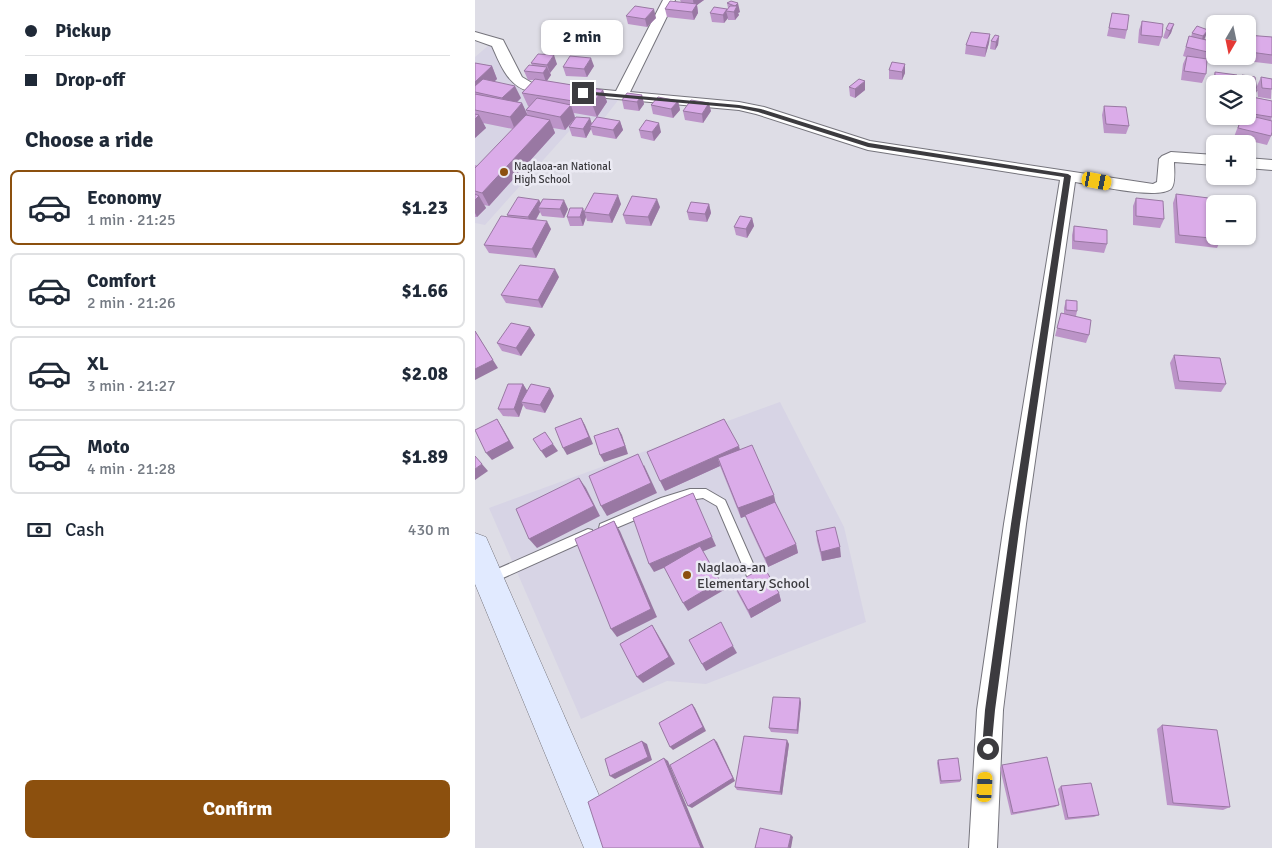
<!DOCTYPE html>
<meta charset="utf-8">
<style>
:root{--surface:#fff;--page:#f6f6f7;--text:#1f2937;--muted:#747a83;--line:#e0e1e3;--accent:#8c500e}
body{margin:0;font-family:Signika,sans-serif;background:var(--page);color:var(--text);height:100vh;display:flex;flex-direction:column;font-size:19px;white-space:nowrap}
*{box-sizing:border-box;margin:0}
p{font-size:16px;color:var(--muted)}
.icon{flex:none;width:28px;height:28px;fill:none;stroke:currentColor;stroke-width:2;stroke-linecap:round;stroke-linejoin:round}
.map{position:relative;flex:1;overflow:hidden}
.panel{display:flex;flex-direction:column;background:var(--surface);width:475px}
.panel>*{flex:none}
.guide{display:grid;align-content:center;height:110px;padding:0 25px;background:var(--surface)}
.needle{width:32px;rotate:189deg}
.fabs{position:absolute;left:731px;top:15px;display:grid;gap:10px}
.fabs a{display:grid;place-items:center;width:50px;height:50px;border-radius:8px;background:var(--surface);box-shadow:0 1px 4px #0004;font-size:25px}
.end{position:absolute;width:22px;height:22px;margin:-11px;border:6px solid #3c3b3f;background:#fff;box-shadow:0 0 0 2px #fff}
.from{border-radius:50%}
.bubble{position:absolute;height:35px;border-radius:8px;background:var(--surface);box-shadow:0 1px 4px #0004;font-size:16px;font-weight:700;line-height:35px;text-align:center}
.car{position:absolute;width:15px;height:30px;margin:-15px -8px;border-radius:6px;box-shadow:0 0 4px 1px #0007;background:linear-gradient(#f5c518 24%,#345 0 40%,#f5c518 0 76%,#345 0 86%,#f5c518 0)}
.guide b{display:flex;align-items:center;gap:18px;height:48px;font-size:19px}
.guide b+b{border-top:1px solid var(--line)}
.guide i{width:12px;height:12px;background:var(--text)}
ul{padding:0;list-style:none}
li{display:flex;align-items:center;gap:15px;height:75px;margin:0 10px 8px;padding:0 15px;border:2px solid var(--line);border-radius:8px}
li div{flex:1}
li b{display:block;font-size:19px}
li em{font-style:normal;font-weight:700}
li.on{border-color:var(--accent)}
li>.icon{width:45px;height:45px;stroke-width:1.5}
h2{padding:0 25px;font-size:22px;line-height:60px}
.pay{display:flex;align-items:center;gap:12px;height:55px;padding:0 25px;font-size:19px}
.pay p{margin-inline-start:auto}
.primary-button{display:flex;gap:10px;margin-top:auto;padding:10px 25px}
.primary-button a{flex:1;height:58px;border-radius:8px;background:var(--accent);color:#fff;font-size:20px;font-weight:700;line-height:58px;text-align:center}
main{display:flex;flex:1;min-height:0}
.map>svg:first-child{display:block}
</style>
<main>
<section class="panel">
<div class="guide">
<b><i class="from"></i>Pickup</b>
<b><i></i>Drop-off</b>
</div>
<h2>Choose a ride</h2>
<ul>
<li class="on"><svg class="icon" aria-label="car" viewBox="0 0 24 24"><path d="M5 17H2v-5l4-1 3-4h7l3 4 3 1v5h-3M9 17h6M6 11h13"/><circle cx="7" cy="17" r="2"/><circle cx="17" cy="17" r="2"/></svg><div><b>Economy</b><p>1 min · 21:25</p></div><em>$1.23</em></li>
<li><svg class="icon" aria-label="car" viewBox="0 0 24 24"><path d="M5 17H2v-5l4-1 3-4h7l3 4 3 1v5h-3M9 17h6M6 11h13"/><circle cx="7" cy="17" r="2"/><circle cx="17" cy="17" r="2"/></svg><div><b>Comfort</b><p>2 min · 21:26</p></div><em>$1.66</em></li>
<li><svg class="icon" aria-label="car" viewBox="0 0 24 24"><path d="M5 17H2v-5l4-1 3-4h7l3 4 3 1v5h-3M9 17h6M6 11h13"/><circle cx="7" cy="17" r="2"/><circle cx="17" cy="17" r="2"/></svg><div><b>XL</b><p>3 min · 21:27</p></div><em>$2.08</em></li>
<li><svg class="icon" aria-label="car" viewBox="0 0 24 24"><path d="M5 17H2v-5l4-1 3-4h7l3 4 3 1v5h-3M9 17h6M6 11h13"/><circle cx="7" cy="17" r="2"/><circle cx="17" cy="17" r="2"/></svg><div><b>Moto</b><p>4 min · 21:28</p></div><em>$1.89</em></li>
</ul>
<div class="pay"><svg class="icon" aria-label="cash" viewBox="0 0 24 24"><path d="M3 7h18v10H3z"/><circle cx="12" cy="12" r="2"/></svg>Cash<p>430 m</p></div>
<div class="primary-button"><a>Confirm</a></div>
</section>
<div class="map">
<svg width="797" height="848" viewBox="0 0 797 848">
<rect width="100%" height="100%" fill="#dedde6"/>
<g fill="#d7d4e5">
<polygon points="14,45 22,50 45,87 144,99 127,121 105,119 10,225 0,223 0,57"/>
<polygon points="305,402 369,527 391,622 231,684 192,681 106,719 14,508"/>
</g>
<g fill="none" stroke-linecap="round" stroke-linejoin="round">
<g stroke="#75747c" stroke-width="2">
<g id="lane">
<polygon points="215,489 231,489 250,500 284,577 282,581 278,582 274,581 242,506 228,498 203,502 129,533 125,532 124,528 125,524 186,498"/>
<polygon points="113,529 117,530 118,534 117,538 19,582 15,583 11,582 9,578 11,574"/>
</g>
</g>
<g stroke="#75747c" stroke-width="2">
<g id="street">
<path d="M188,0H200L155,92L264,102L289,107L395,141L678,184L682,182L684,159L687,156L696,152L740,155V165L699,162C699,168 701,184 696,189C682,200 619,185 600,182L551,524L528,710L522,848H494L502,710L529,524L585,180L393,150L281,114L264,110L54,91C33,86 25,64 17,46L0,40V32L28,40L47,77L57,83L141,91Z"/>
<polygon points="772,158 797,160 797,170 772,168"/>
</g>
</g>
<g stroke="#75747c" stroke-width="1">
<polygon id="secondary" points="0,533 11,537 147,848 109,848 0,584"/>
</g>
<use href="#lane" fill="#fff" fill-rule="evenodd"/>
<use href="#street" fill="#fff" fill-rule="evenodd"/>
<use href="#secondary" fill="#e1eaff" fill-rule="evenodd"/>
</g>
<g fill="#bc94c8">
<polygon points="205,0 229,0 222,5 223,13 219,20 192,17 190,9 206,2"/>
<polygon points="256,1 265,12 263,13 264,15 260,20 253,20 253,18 249,23 237,22 235,13 252,10 253,8 252,3"/>
<polygon points="637,13 652,30 650,39 632,36"/>
<polygon points="151,16 181,18 172,27 153,24"/>
<polygon points="667,21 687,37 684,46 663,43 664,30"/>
<polygon points="699,24 696,33 692,39 688,38 691,29"/>
<polygon points="722,26 730,38 729,39 737,53 734,62 732,61 731,74 727,83 706,80 708,64 711,57 708,56 714,36 716,37 717,33"/>
<polygon points="102,31 130,31 146,37 143,43 134,43 135,47 129,55 99,51 96,43 103,35"/>
<polygon points="515,34 514,43 510,57 490,54 491,45"/>
<polygon points="772,35 797,37 797,64 771,61 770,56 772,56"/>
<polygon points="524,36 523,45 520,50 515,49 516,41"/>
<polygon points="417,62 430,73 427,80 414,79 414,70"/>
<polygon points="0,63 17,66 22,79 19,81 46,98 42,102 47,103 53,116 51,110 54,106 53,106 47,93 59,80 53,80 49,71 57,65 56,63 82,64 75,73 76,75 72,81 128,90 132,102 122,117 99,113 100,117 117,124 145,121 148,130 141,139 118,135 116,129 111,138 97,136 94,127 98,121 90,130 78,128 80,133 14,206 9,205 11,208 2,217 0,217 0,165 3,166 38,129 8,123 11,128 0,138"/>
<polygon points="119,66 112,77 91,76 88,67"/>
<polygon points="740,72 740,95 737,95 737,81"/>
<polygon points="767,75 782,91 779,97 797,101 796,136 792,145 759,137 765,121 763,120 763,116 772,116 772,84 763,84"/>
<polygon points="786,77 797,79 796,99 783,97 782,86"/>
<polygon points="374,87 390,90 380,98 375,96"/>
<polygon points="167,95 169,104 164,111 149,109 147,100"/>
<polygon points="203,101 205,110 198,118 178,114 176,105"/>
<polygon points="629,106 654,126 651,134 629,133 627,115"/>
<polygon points="208,111 236,111 228,123 210,120"/>
<polygon points="164,130 186,132 179,141 166,138"/>
<polygon points="701,194 746,239 742,248 700,243 698,203"/>
<polygon points="661,198 689,219 685,228 658,225 658,206"/>
<polygon points="64,200 66,203 93,209 89,218 67,216 65,212 61,220 76,229 61,258 14,253 9,245 33,217 32,215"/>
<polygon points="146,204 137,223 112,221 111,217 108,226 95,226 92,217 109,212"/>
<polygon points="234,204 236,213 232,222 214,220 212,212"/>
<polygon points="185,207 176,226 151,224 148,215"/>
<polygon points="277,218 279,226 272,238 261,235 259,227"/>
<polygon points="599,226 632,244 629,253 597,249 597,235"/>
<polygon points="84,277 67,308 31,303 26,295"/>
<polygon points="591,300 602,311 601,316 614,335 611,343 580,336 586,313 589,314 589,308"/>
<polygon points="55,327 60,335 46,356 27,351 22,343"/>
<polygon points="699,355 751,384 746,392 700,389 695,363"/>
<polygon points="48,384 52,391 75,388 79,396 70,413 51,409 48,405 44,417 28,416 23,409"/>
<polygon points="265,450 300,502 321,544 323,553 293,567 273,524 270,516 266,518 245,466 190,491"/>
<polygon points="341,531 366,557 347,561 342,541"/>
<polygon points="259,584 304,593 306,601 276,618 262,592"/>
<polygon points="325,698 326,703 323,734 296,732 294,728"/>
<polygon points="687,725 755,807 748,810 692,805 682,729"/>
<polygon points="314,744 307,795 262,790 260,787"/>
<polygon points="463,760 486,780 485,782 465,784 462,763"/>
<polygon points="527,765 584,805 580,807 536,815 525,768"/>
<polygon points="586,786 624,815 619,817 590,820 583,789"/>
</g>
<g fill="#9978a3">
<polygon points="218,0 229,0 222,5 223,13 219,20 217,12 219,7"/>
<polygon points="263,3 265,12 263,13 264,15 260,20 259,12 260,6"/>
<polygon points="179,9 181,18 172,27 170,19"/>
<polygon points="252,9 252,11 251,11 253,18 249,23 248,15"/>
<polygon points="699,24 696,33 692,39 695,31"/>
<polygon points="129,27 131,34 129,34 129,37 124,43 121,34"/>
<polygon points="143,28 146,37 143,43 140,35"/>
<polygon points="733,30 730,38 725,45 728,36"/>
<polygon points="515,34 514,43 510,57 511,48"/>
<polygon points="524,36 523,45 520,50 521,42"/>
<polygon points="132,39 135,47 129,55 126,47"/>
<polygon points="79,55 82,64 75,73 72,65"/>
<polygon points="116,58 119,66 112,77 109,69"/>
<polygon points="430,64 430,73 427,80 427,72"/>
<polygon points="17,66 22,79 7,94 0,92 0,82"/>
<polygon points="72,67 76,75 71,82 68,73"/>
<polygon points="390,81 390,90 380,98 380,89"/>
<polygon points="40,86 46,98 33,111 27,98"/>
<polygon points="128,90 132,102 122,117 117,104"/>
<polygon points="167,95 169,104 164,111 162,102"/>
<polygon points="203,101 205,110 198,118 196,109"/>
<polygon points="47,103 53,116 40,130 35,117"/>
<polygon points="234,103 236,111 228,123 227,114"/>
<polygon points="96,105 100,118 90,130 85,117"/>
<polygon points="4,115 11,128 0,138 0,119"/>
<polygon points="115,118 118,127 115,126 116,129 111,138 108,129"/>
<polygon points="75,120 80,133 14,206 7,193"/>
<polygon points="145,121 148,130 141,139 138,130"/>
<polygon points="184,123 186,132 179,141 177,132"/>
<polygon points="143,195 146,204 137,223 134,215"/>
<polygon points="4,196 11,208 2,217 0,213 0,200"/>
<polygon points="182,199 185,207 176,226 173,217"/>
<polygon points="64,200 68,208 63,208 65,212 57,226 53,217"/>
<polygon points="89,200 93,209 89,218 85,209"/>
<polygon points="234,204 236,213 232,222 230,214"/>
<polygon points="108,208 111,217 108,226 105,217"/>
<polygon points="277,218 279,226 272,238 271,229"/>
<polygon points="72,221 76,229 61,258 57,249"/>
<polygon points="80,269 84,277 67,308 63,300"/>
<polygon points="55,327 60,335 46,356 41,348"/>
<polygon points="0,331 23,368 0,380"/>
<polygon points="48,384 53,392 46,402 48,405 44,417 39,409"/>
<polygon points="75,388 79,396 70,413 65,405"/>
<polygon points="106,418 110,425 118,444 92,455 88,448"/>
<polygon points="22,419 27,427 39,448 17,460 11,453"/>
<polygon points="143,428 147,435 153,454 129,462 125,455"/>
<polygon points="78,444 83,451 71,458 66,451"/>
<polygon points="264,446 267,457 243,458 245,466 190,491 185,481"/>
<polygon points="7,464 13,471 0,480 0,469"/>
<polygon points="169,465 182,493 132,516 126,506"/>
<polygon points="104,478 111,488 125,516 62,548 54,539"/>
<polygon points="299,495 301,505 266,518 263,508"/>
<polygon points="139,521 145,531 182,617 142,637 136,629"/>
<polygon points="237,537 241,546 179,572 174,564"/>
<polygon points="321,544 323,553 293,567 290,558"/>
<polygon points="365,547 366,557 347,561 346,552"/>
<polygon points="245,581 249,590 213,611 208,603"/>
<polygon points="304,593 306,601 276,618 273,610"/>
<polygon points="177,625 182,633 200,664 168,683 162,677"/>
<polygon points="258,646 262,653 231,671 227,664"/>
<polygon points="325,698 326,703 323,734 322,730"/>
<polygon points="217,704 220,708 231,731 198,750 195,747"/>
<polygon points="239,739 242,742 260,781 217,808 213,806"/>
<polygon points="312,740 314,744 307,795 305,792"/>
<polygon points="167,741 172,744 177,760 140,779 135,776"/>
<polygon points="189,758 193,761 229,848 226,848"/>
<polygon points="316,835 318,837 316,848 313,848"/>
</g>
<g fill="#dbace9" stroke="#9978a3">
<polygon points="195,1 222,4 217,12 190,9"/>
<polygon points="256,1 263,3 260,6 252,3"/>
<polygon points="160,6 179,9 170,19 151,16"/>
<polygon points="255,6 262,6 259,12 251,11"/>
<polygon points="239,7 252,9 248,15 235,13"/>
<polygon points="637,13 654,15 652,30 634,28"/>
<polygon points="667,21 688,24 687,37 666,35"/>
<polygon points="109,23 129,27 121,34 102,31"/>
<polygon points="694,23 699,24 695,31 691,29"/>
<polygon points="722,26 733,30 728,36 717,33"/>
<polygon points="131,28 143,28 140,35 129,34"/>
<polygon points="496,32 515,34 511,48 491,45"/>
<polygon points="103,35 132,39 126,47 96,43"/>
<polygon points="520,35 524,36 521,42 516,41"/>
<polygon points="772,35 797,37 797,55 775,52"/>
<polygon points="714,36 740,42 737,53 711,47"/>
<polygon points="63,54 79,55 72,65 56,63"/>
<polygon points="95,56 116,58 109,69 88,67"/>
<polygon points="712,56 732,59 731,74 709,71"/>
<polygon points="417,62 430,64 427,72 414,70"/>
<polygon points="0,63 17,66 0,82"/>
<polygon points="54,65 72,67 68,73 49,71"/>
<polygon points="740,72 762,75 763,84 740,84"/>
<polygon points="767,75 780,77 782,91 772,90 772,84 768,84"/>
<polygon points="786,77 797,79 797,89 787,88"/>
<polygon points="8,79 40,86 27,98 0,92 0,86"/>
<polygon points="60,79 128,90 117,104 47,93"/>
<polygon points="384,79 390,81 380,89 374,87"/>
<polygon points="152,93 167,95 162,102 147,100"/>
<polygon points="0,94 47,103 35,117 0,110"/>
<polygon points="772,96 797,101 797,117 772,113"/>
<polygon points="183,97 203,101 196,109 176,105"/>
<polygon points="62,98 96,105 85,117 51,110"/>
<polygon points="216,100 234,103 227,114 208,111"/>
<polygon points="629,106 651,107 654,126 631,124"/>
<polygon points="0,114 4,115 0,119"/>
<polygon points="51,115 75,120 7,193 0,191 0,168"/>
<polygon points="772,115 797,121 797,132 796,136 763,128 767,116 772,116"/>
<polygon points="101,117 115,118 108,129 94,127"/>
<polygon points="122,117 145,121 138,130 115,126"/>
<polygon points="171,120 184,123 177,132 164,130"/>
<polygon points="119,193 143,195 134,215 109,212"/>
<polygon points="0,194 4,196 0,200"/>
<polygon points="701,194 742,199 742,204 740,204 740,236 746,236 746,239 704,235"/>
<polygon points="157,196 182,199 173,217 148,215"/>
<polygon points="43,197 64,200 53,217 32,215"/>
<polygon points="661,198 688,201 689,219 661,216"/>
<polygon points="68,199 89,200 85,209 63,208"/>
<polygon points="216,202 234,204 230,214 212,212"/>
<polygon points="95,208 108,208 105,217 92,217"/>
<polygon points="26,216 72,221 57,249 9,245"/>
<polygon points="265,216 277,218 271,229 259,227"/>
<polygon points="599,226 632,230 632,244 599,241"/>
<polygon points="45,265 80,269 63,300 26,295"/>
<polygon points="591,300 602,301 602,311 591,310"/>
<polygon points="586,313 616,320 614,335 582,328"/>
<polygon points="36,323 55,327 41,348 22,343"/>
<polygon points="0,331 18,360 0,369"/>
<polygon points="699,355 745,358 751,384 704,381"/>
<polygon points="33,384 48,384 39,409 23,409"/>
<polygon points="56,384 75,388 65,405 46,402"/>
<polygon points="106,418 114,437 88,448 80,428"/>
<polygon points="22,419 34,441 11,453 0,430"/>
<polygon points="249,419 264,446 185,481 172,452"/>
<polygon points="143,428 150,446 125,455 119,436"/>
<polygon points="70,432 78,444 66,451 58,439"/>
<polygon points="277,445 299,495 263,508 243,458"/>
<polygon points="163,454 176,483 126,506 114,476"/>
<polygon points="0,456 7,464 0,469"/>
<polygon points="104,478 119,506 54,539 41,509"/>
<polygon points="218,493 237,537 174,564 158,518"/>
<polygon points="300,502 321,544 290,558 270,515"/>
<polygon points="139,521 176,609 136,629 100,539"/>
<polygon points="360,527 365,547 346,552 341,531"/>
<polygon points="225,546 245,581 208,603 189,567"/>
<polygon points="289,567 304,593 273,610 259,584"/>
<polygon points="246,622 258,646 227,664 214,640"/>
<polygon points="177,625 194,657 162,677 145,644"/>
<polygon points="298,697 325,698 322,730 294,728"/>
<polygon points="217,704 228,727 195,747 184,723"/>
<polygon points="687,725 742,730 755,807 698,803"/>
<polygon points="269,736 312,740 305,792 260,787"/>
<polygon points="239,739 258,778 213,806 195,765"/>
<polygon points="167,741 173,757 135,776 130,759"/>
<polygon points="572,757 584,805 538,813 527,765"/>
<polygon points="189,758 226,848 128,848 113,802"/>
<polygon points="483,758 486,780 466,781 463,760"/>
<polygon points="616,783 624,815 593,818 586,786"/>
<polygon points="285,828 316,835 313,848 280,848"/>
</g>
<polygon fill="#3c3b3f" points="108,91 264,105 286,109 394,143 593,174 596,176 545,524 520,710 516,752 513,754 509,752 507,749 510,710 536,524 589,177 393,147 283,112 264,108 106,94"/>
<g fill="#8c500e" stroke="#ebeaf3" stroke-width="2">
<circle cx="29" cy="172" r="5"/>
<circle cx="212" cy="575" r="5"/>
</g>
<g text-anchor="middle" dominant-baseline="central" stroke-width="5" stroke-linejoin="round" paint-order="stroke">
<g font-size="11" fill="#3c3b3f" stroke="#ebeaf3" text-anchor="start">
<text x="39" y="166">Naglaoa-an National<tspan x="39" dy="13">High School</tspan></text>
</g>
<g font-size="14" fill="#3c3b3f" stroke="#ebeaf3" text-anchor="start">
<text x="222" y="567">Naglaoa-an<tspan x="222" dy="16">Elementary School</tspan></text>
</g>
</g>
</svg>
<div class="fabs">
<a><svg class="needle" viewBox="-14 -14 28 28"><path d="M0-13l5 13h-10z" fill="#e53935"/><path d="M0 13l5-13h-10z" fill="#747a83"/></svg></a>
<a><svg class="icon" aria-label="layers" viewBox="0 0 24 24"><path d="M12 4l9 5-9 5-9-5zM3 14l9 5 9-5"/></svg></a>
<a>+</a>
<a>−</a>
</div>
<i class="end from" style="left:513px;top:749px"></i>
<i class="end" style="left:108px;top:93px"></i>
<div class="bubble" style="left:66px;top:20px;width:82px">2 min</div>
<i class="car" style="left:622px;top:181px;rotate:101deg"></i>
<i class="car" style="left:510px;top:787px;rotate:3deg"></i>
</div>
</main>
